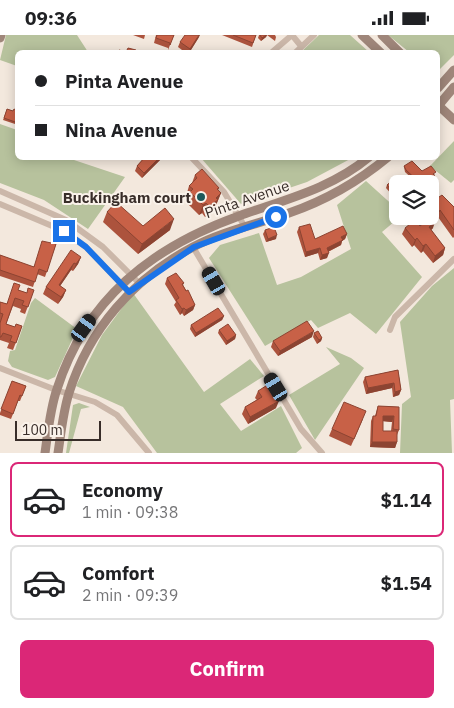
<!DOCTYPE html>
<meta charset="utf-8">
<style>
:root{--surface:#fff;--page:#f6f6f6;--text:#202124;--muted:#757577;--line:#e0e0e0;--accent:#db2777}
body{margin:0;font-family:"IBM Plex Sans",sans-serif;background:var(--page);color:var(--text);height:100vh;display:flex;flex-direction:column;font-size:19px;white-space:nowrap}
*{box-sizing:border-box;margin:0}
p{font-size:16px;color:var(--muted)}
.icon{flex:none;width:28px;height:28px;fill:none;stroke:currentColor;stroke-width:2;stroke-linecap:round;stroke-linejoin:round}
.map{position:relative;height:418px;overflow:hidden}
.sheet{display:flex;flex-direction:column;background:var(--surface);flex:1}
.sheet>*{flex:none}
.top-card{position:absolute;left:15px;top:15px;width:425px;height:110px;border-radius:8px;box-shadow:0 2px 12px #0003;display:grid;align-content:center;height:110px;padding:0 20px;background:var(--surface)}
.fabs{position:absolute;left:389px;top:140px;display:grid;gap:10px}
.fabs a{display:grid;place-items:center;width:50px;height:50px;border-radius:8px;background:var(--surface);box-shadow:0 2px 12px #0003;font-size:25px}
.scale{position:absolute;left:15px;bottom:12px;width:86px;box-sizing:border-box;padding-left:5px;border:2px solid #382d29;border-top:0;font-size:14px;line-height:18px;white-space:nowrap;color:#382d29;-webkit-text-stroke:4px #faf2ea;paint-order:stroke}
.end{position:absolute;width:22px;height:22px;margin:-11px;border:6px solid #1a73e8;background:#fff;box-shadow:0 0 0 2px #fff}
.from{border-radius:50%}
.car{position:absolute;width:15px;height:30px;margin:-15px -8px;border-radius:6px;box-shadow:0 0 4px 1px #0007;background:linear-gradient(#222 24%,#8ab4d8 0 40%,#222 0 76%,#8ab4d8 0 86%,#222 0)}
.top-card b{display:flex;align-items:center;gap:18px;height:48px;font-size:19px}
.top-card b+b{border-top:1px solid var(--line)}
.top-card i{width:12px;height:12px;background:var(--text)}
ul{padding:9px 0 0;list-style:none}
li{display:flex;align-items:center;gap:15px;height:75px;margin:0 10px 8px;padding:0 10px;border:2px solid var(--line);border-radius:8px}
li div{flex:1}
li b{display:block;font-size:19px}
li em{font-style:normal;font-weight:800}
li.on{border-color:var(--accent)}
li>.icon{width:45px;height:45px;stroke-width:1.5}
.primary-button{display:flex;gap:10px;margin-top:auto;padding:10px 20px}
.primary-button a{flex:1;height:58px;border-radius:8px;background:var(--accent);color:#fff;font-size:20px;font-weight:800;line-height:58px;text-align:center}
.status{display:flex;justify-content:space-between;align-items:center;height:35px;padding:0 25px;background:var(--surface);direction:ltr}
.status svg{height:14px;fill:currentColor}
.map>svg:first-child{display:block}
</style>
<div class="status"><b>09:36</b><svg viewBox="0 0 49 12"><path d="M0 12V9h3v3zM5 12V6h3v6zM10 12V3h3v9zM15 12V0h3v12zM26 1h20v11H26zM47 4h2v5h-2z"/></svg></div>
<div class="map">
<svg width="454" height="418" viewBox="0 0 454 418">
<rect width="100%" height="100%" fill="#f3e8dd"/>
<g fill="#b7c29d">
<polygon points="6,0 77,0 88,17 18,18 17,31 0,25"/>
<polygon points="319,0 350,0 369,17 300,18"/>
<polygon points="388,0 454,0 454,20 438,36 438,18 409,17"/>
<polygon points="0,89 17,95 18,122 68,123 125,142 88,194 44,165 0,148"/>
<polygon points="454,106 454,145 451,148 430,131"/>
<polygon points="201,123 352,123 307,147 241,169"/>
<polygon points="366,146 397,174 398,181 401,181 382,197 422,242 376,299 350,278 318,293 311,285 265,311 209,223 220,210 259,198 277,250 301,242 351,214 337,170"/>
<polygon points="454,233 454,364 450,365 452,418 400,418 402,369 411,362 400,287 432,251"/>
<polygon points="133,258 204,357 250,324 264,341 220,369 241,396 281,371 302,413 296,418 157,418 123,372 76,351 102,300"/>
<polygon points="35,263 77,294 55,342 48,345 12,332 8,326 10,316 15,315 31,268"/>
<polygon points="326,312 351,323 364,333 315,405 289,360 340,329"/>
<polygon points="79,368 90,372 81,374 69,418 66,418 73,370"/>
</g>
<g fill="none" stroke-linecap="round" stroke-linejoin="round">
<g stroke="#cbb7a9" stroke-width="6">
<polyline points="292,0 301,11"/>
<polyline points="271,18 292,0"/>
<polyline points="295,18 314,0"/>
<polyline points="191,122 224,157 245,192"/>
<polyline points="0,156 66,185 103,212 140,249"/>
<polyline points="0,169 64,196 86,212 129,257"/>
<polyline points="193,212 301,394 322,418"/>
<polyline points="390,295 395,282 454,224"/>
<polyline points="0,333 56,355 95,367 117,380 149,418"/>
</g>
<g stroke="#9f867a" stroke-width="9">
<polyline points="362,0 381,18"/>
<polyline points="382,0 400,18"/>
<polyline points="0,3 1,0"/>
<polyline points="438,53 454,35"/>
<polyline points="438,70 454,85"/>
<polyline points="438,71 454,52"/>
<path d="M45,418C48,397 50,374 57,354C86,264 152,212 239,181C283,165 331,154 369,122"/>
<path d="M58,418C61,398 63,377 69,358C89,294 134,243 193,212C223,196 258,189 289,178C324,166 359,146 388,122"/>
</g>
</g>
<g fill="#ac533d" fill-rule="evenodd">
<polygon points="133,0 145,0 144,4"/>
<polygon points="156,0 174,0 168,15 168,13 154,8"/>
<polygon points="222,0 256,0 252,12"/>
<polygon points="259,0 275,0 276,2 275,6 267,0 266,2 261,6 258,3"/>
<polygon points="199,2 189,18 186,18 178,12 180,7"/>
<polygon points="7,74 13,76 18,76 18,90 3,85"/>
<polygon points="145,122 163,122 142,143 135,136 137,131"/>
<polygon points="404,131 422,136 435,139 434,140 434,143 427,149 424,148 418,149 405,137 404,132"/>
<polygon points="195,140 219,153 218,155 221,158 214,175 205,182 202,178 199,180 186,167 188,163 186,161 189,151 192,148"/>
<polygon points="398,149 398,157 393,161 386,153 387,150"/>
<polygon points="430,168 454,172 454,202 453,203 438,182 436,183 432,179"/>
<polygon points="107,177 143,191 170,195 138,219 103,187"/>
<polygon points="420,191 433,193 431,195 445,213 443,220 433,228 423,216 421,218 414,210 412,212 402,199 405,193"/>
<polygon points="299,192 315,204 347,199 345,204 342,206 341,210 328,217 327,223 320,225 318,218 305,222 297,197"/>
<polygon points="265,195 276,204 266,207 263,199"/>
<polygon points="56,209 45,242 37,239 33,252 0,241 0,220 33,232"/>
<polygon points="81,222 78,229 73,236 71,235 60,251 66,255 63,262 58,269 43,259 46,252"/>
<polygon points="167,243 184,248 183,250 195,270 193,275 184,281 182,278 180,280 174,270 176,267 165,249"/>
<polygon points="18,255 27,258 34,255 25,279 20,277 21,274 13,271 6,289 15,292 22,291 13,315 7,313 9,308 0,305 0,306 0,267 7,269"/>
<polygon points="224,281 222,285 195,302 190,294 191,290"/>
<polygon points="219,295 236,300 235,304 226,310 218,298"/>
<polygon points="314,298 322,303 321,306 317,309 313,302"/>
<polygon points="312,302 278,321 271,312 273,306"/>
<polygon points="398,335 401,355 399,360 393,362 392,353 366,359 363,347 365,342"/>
<polygon points="12,346 26,351 20,366 18,366 11,384 0,380 0,378"/>
<polygon points="258,356 276,373 248,389 242,379 245,372 257,365 255,363"/>
<path d="M378,371L399,372V395L397,400V407L395,413L370,412L371,386L373,381H375ZM383,386L392,387L391,396H383Z"/>
<polygon points="363,384 351,411 329,401 332,394"/>
</g>
<g fill="#8c4432">
<polygon points="199,0 200,0 199,2 189,18 190,14"/>
<polygon points="266,0 267,0 266,2 261,6 262,3"/>
<polygon points="160,122 163,122 142,143 144,138"/>
<polygon points="398,155 398,157 393,161 394,158"/>
<polygon points="221,158 214,175 205,182 209,171"/>
<polygon points="206,168 202,178 199,180 203,170"/>
<polygon points="435,172 432,179 430,181 430,176"/>
<polygon points="174,184 170,195 138,219 142,209"/>
<polygon points="435,187 433,193 427,199 429,192"/>
<polygon points="347,199 345,204 342,206 341,210 325,218 327,213 341,202"/>
<polygon points="277,200 276,204 266,207 268,204"/>
<polygon points="417,203 414,210 412,212 415,205"/>
<polygon points="426,209 423,216 421,218 423,211"/>
<polygon points="320,213 318,218 305,222 306,217"/>
<polygon points="445,213 443,220 433,228 435,221"/>
<polygon points="329,218 327,223 320,225 322,220"/>
<polygon points="81,222 78,229 73,236 76,229"/>
<polygon points="74,228 71,235 56,257 59,250"/>
<polygon points="66,255 63,262 58,269 61,262"/>
<polygon points="195,270 193,275 184,281 186,275"/>
<polygon points="184,273 182,278 180,280 182,274"/>
<polygon points="224,281 222,285 195,302 196,298"/>
<polygon points="314,296 312,302 278,321 280,316"/>
<polygon points="236,300 235,304 226,310 227,306"/>
<polygon points="322,303 321,306 317,309 319,305"/>
<polygon points="394,348 392,353 366,359 368,353"/>
<polygon points="401,355 399,360 393,362 395,357"/>
<polygon points="279,366 276,373 248,389 250,382"/>
<polygon points="383,381 394,381 392,387 381,386"/>
<polygon points="372,407 397,407 395,413 370,412"/>
</g>
<g fill="#c86147" stroke="#8c4432">
<polygon points="157,0 174,0 170,10 170,8 156,3"/>
<polygon points="185,0 199,0 190,14 180,7"/>
<polygon points="233,0 256,0 253,8"/>
<polygon points="260,0 266,0 262,3"/>
<polygon points="128,13 136,15 135,18 118,18 119,15 126,17"/>
<polygon points="7,74 13,76 14,74 18,76 18,88 4,83"/>
<polygon points="145,122 160,122 144,138 137,131"/>
<polygon points="412,126 422,136 431,131 436,137 433,139 435,141 426,148 424,146 421,149 406,135 404,131"/>
<polygon points="202,134 219,153 217,154 221,158 216,163 218,165 209,171 206,168 203,170 190,157 193,154 189,151 197,143 195,140"/>
<polygon points="396,142 402,149 398,149 398,155 394,158 387,150"/>
<polygon points="442,160 454,172 454,195 440,175 439,177 435,172 430,176 430,168"/>
<polygon points="116,167 143,191 165,173 174,184 142,209 107,177"/>
<polygon points="431,182 435,187 429,192 445,213 435,221 426,209 423,211 417,203 415,205 405,193 415,185 420,191"/>
<polygon points="310,189 315,204 343,191 347,199 341,202 343,205 327,213 329,218 322,220 320,213 306,217 299,192"/>
<polygon points="274,192 277,200 268,204 265,195"/>
<polygon points="42,206 56,209 47,237 39,234 35,247 0,235 0,220 34,232"/>
<polygon points="71,215 81,222 76,229 74,228 59,250 66,255 61,262 46,252"/>
<polygon points="176,238 184,248 182,249 186,256 188,255 195,270 186,275 184,273 182,274 176,265 179,263 167,243"/>
<polygon points="14,248 20,250 18,255 27,258 28,253 34,255 28,272 22,270 24,266 15,263 6,289 15,292 16,289 22,291 16,308 10,306 12,301 3,298 1,302 0,302 0,288 3,279 0,278 0,267 7,269"/>
<polygon points="218,273 224,281 196,298 191,290"/>
<polygon points="307,286 314,296 280,316 273,306"/>
<polygon points="228,289 236,300 227,306 219,295"/>
<polygon points="318,296 322,303 319,305 314,298"/>
<polygon points="398,335 401,355 395,357 394,348 368,353 365,342"/>
<polygon points="12,346 26,351 22,361 20,360 13,379 1,374"/>
<polygon points="269,349 279,366 250,382 245,372 262,362 258,356"/>
<polygon points="344,367 366,376 354,404 332,394"/>
<polygon points="378,371 399,372 399,395 393,394 394,381 383,381 383,396 397,396 397,407 372,407 373,381 376,381"/>
</g>
<g fill="none" stroke-linecap="round" stroke-linejoin="round">
<polyline stroke="#1a73e8" stroke-width="6" points="64,196 86,212 129,257 194,212 276,182"/>
</g>
<circle fill="#1d595b" stroke="#faf2ea" stroke-width="2" cx="201" cy="162" r="5"/>
<g text-anchor="middle" dominant-baseline="central" stroke-width="4" stroke-linejoin="round" paint-order="stroke">
<g font-size="15" font-weight="bold" fill="#382d29" stroke="#faf2ea" text-anchor="end">
<text x="191" y="162">Buckingham court</text>
</g>
<g font-size="15" fill="#382d29" stroke="#faf2ea">
<text transform="translate(247 164) rotate(-19)">Pinta Avenue</text>
</g>
</g>
</svg>
<div class="fabs">
<a><svg class="icon" aria-label="layers" viewBox="0 0 24 24"><path d="M12 4l9 5-9 5-9-5zM3 14l9 5 9-5"/></svg></a>
</div>
<div class="scale">100 m</div>
<i class="end from" style="left:276px;top:182px"></i>
<i class="end" style="left:64px;top:196px"></i>
<i class="car" style="left:214px;top:246px;rotate:330deg"></i>
<i class="car" style="left:84px;top:293px;rotate:36deg"></i>
<i class="car" style="left:276px;top:352px;rotate:329deg"></i>
<div class="top-card">
<b><i class="from"></i>Pinta Avenue</b>
<b><i></i>Nina Avenue</b>
</div>
</div>
<section class="sheet">
<ul>
<li class="on"><svg class="icon" aria-label="car" viewBox="0 0 24 24"><path d="M5 17H2v-5l4-1 3-4h7l3 4 3 1v5h-3M9 17h6M6 11h13"/><circle cx="7" cy="17" r="2"/><circle cx="17" cy="17" r="2"/></svg><div><b>Economy</b><p>1 min · 09:38</p></div><em>$1.14</em></li>
<li><svg class="icon" aria-label="car" viewBox="0 0 24 24"><path d="M5 17H2v-5l4-1 3-4h7l3 4 3 1v5h-3M9 17h6M6 11h13"/><circle cx="7" cy="17" r="2"/><circle cx="17" cy="17" r="2"/></svg><div><b>Comfort</b><p>2 min · 09:39</p></div><em>$1.54</em></li>
</ul>
<div class="primary-button"><a>Confirm</a></div>
</section>
